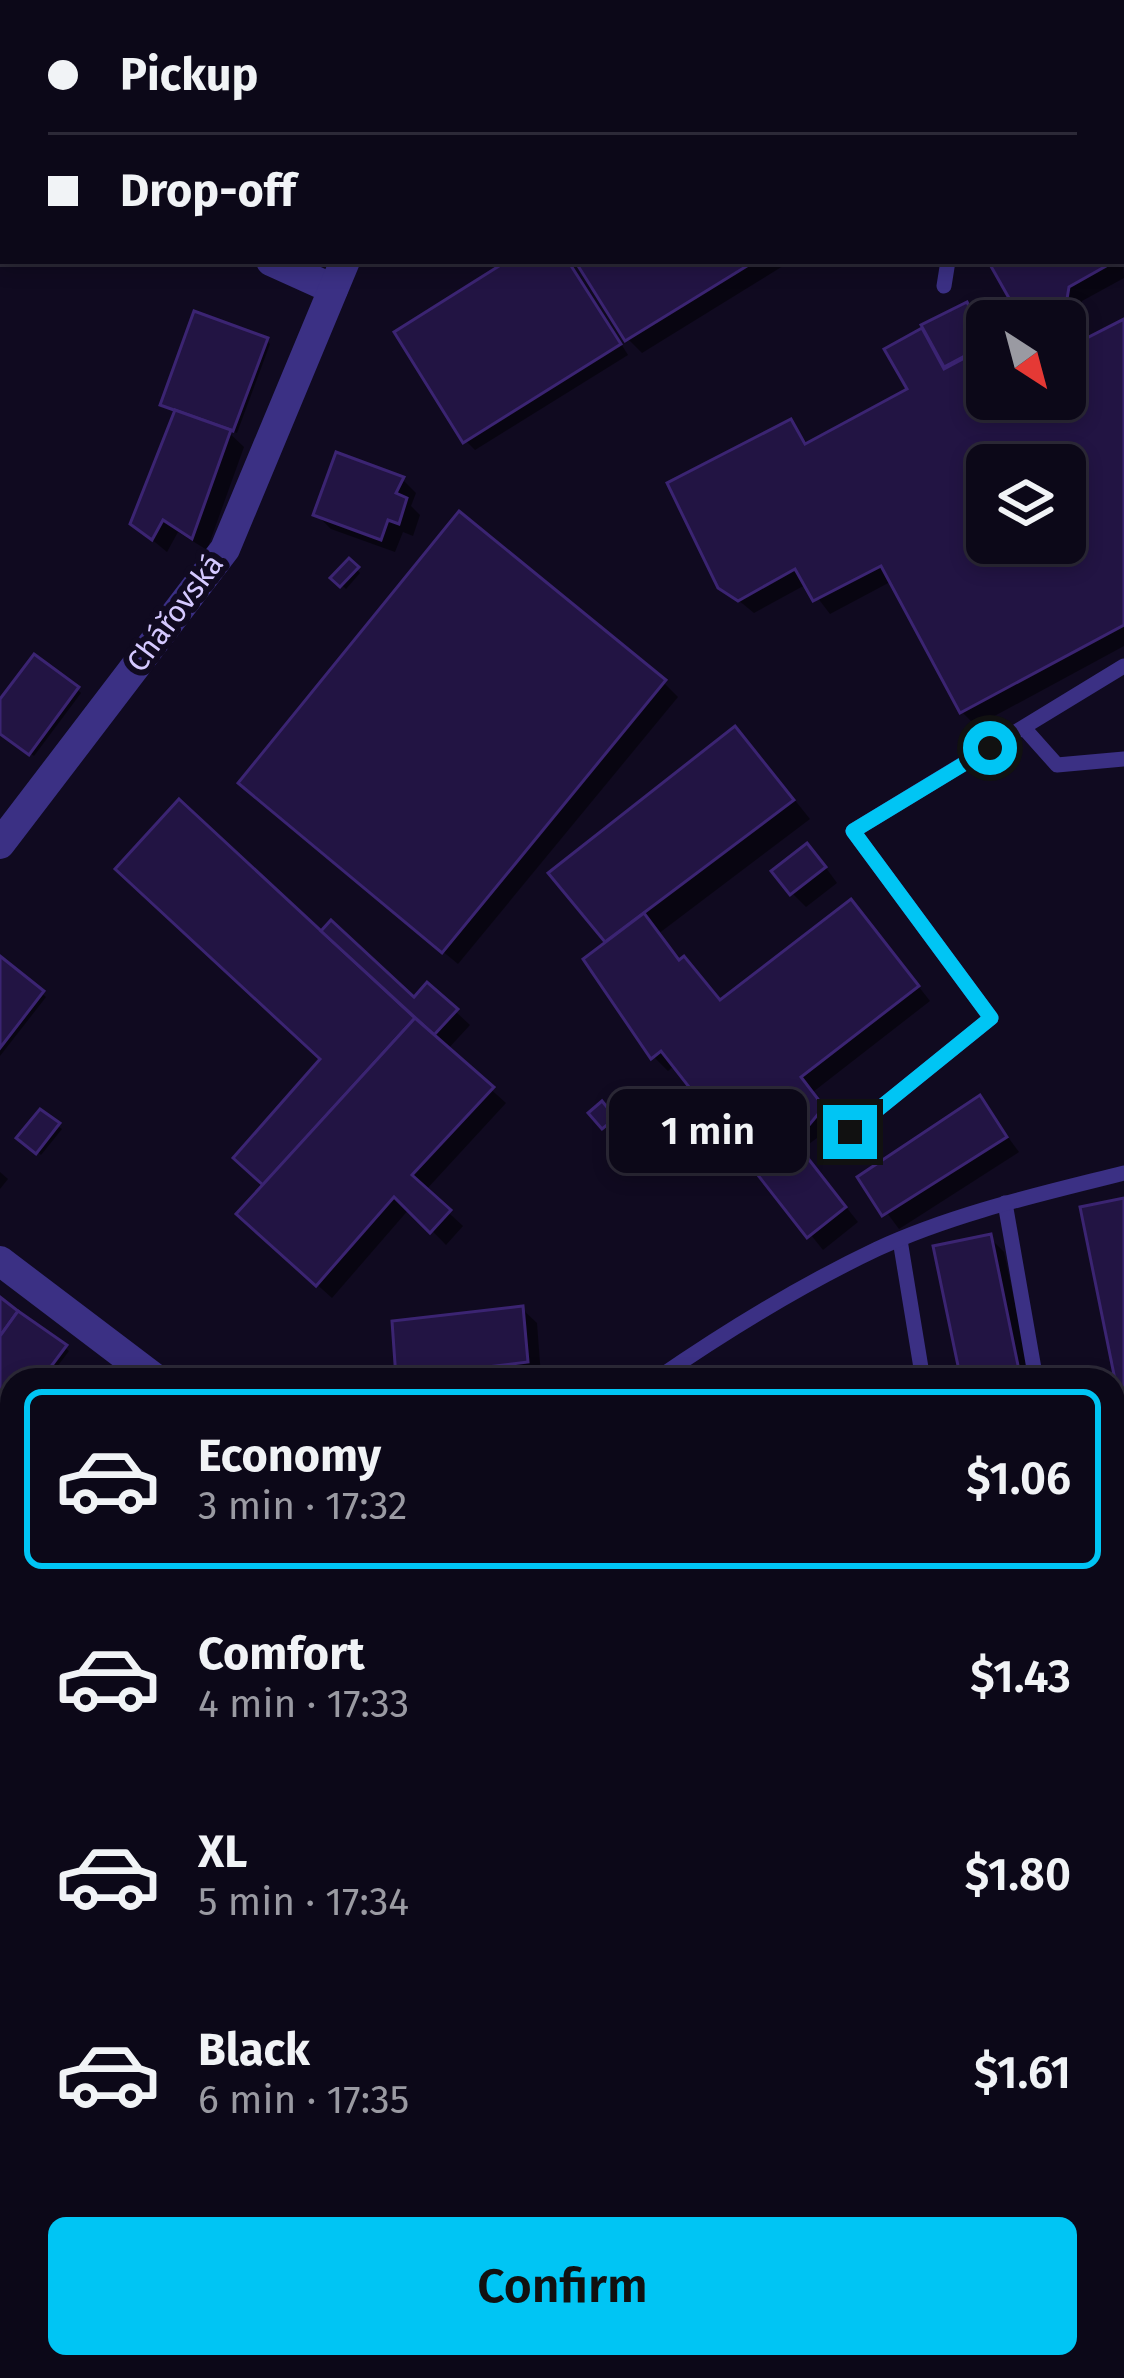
<!DOCTYPE html>
<meta charset="utf-8">
<style>
:root{--surface:#0c0818;--page:#1a1625;--text:#f1f3f6;--muted:#9a9aa2;--line:#2c2937;--accent:#00c5f4}
body{margin:0;font-family:"Fira Sans",sans-serif;background:var(--page);color:var(--text);height:100vh;display:flex;flex-direction:column;font-size:45px;white-space:nowrap}
*{box-sizing:border-box;margin:0}
p{font-size:39px;color:var(--muted)}
.icon{flex:none;width:66px;height:66px;fill:none;stroke:currentColor;stroke-width:2;stroke-linecap:round;stroke-linejoin:round}
.map{position:relative;flex:1;overflow:hidden}
.details{position:absolute;left:0px;top:1368px;width:1125px;height:1011px;display:flex;flex-direction:column;background:var(--surface);border-radius:36px 36px 0 0;box-shadow:0 6px 18px #0003,0 0 0 3px var(--line)}
.details>*{flex:none}
.hud{position:absolute;left:0px;top:0px;width:1125px;height:264px;box-shadow:0 6px 18px #0003,0 0 0 3px var(--line);display:grid;align-content:center;height:264px;padding:0 48px;background:var(--surface)}
.needle{width:78px;rotate:144deg}
.buttons{position:absolute;left:966px;top:300px;display:grid;gap:24px}
.buttons a{display:grid;place-items:center;width:120px;height:120px;border-radius:18px;background:var(--surface);box-shadow:0 6px 18px #0003,0 0 0 3px var(--line);font-size:60px}
.end{position:absolute;width:54px;height:54px;margin:-27px;border:15px solid #00c5f4;background:#111;box-shadow:0 0 0 6px #111}
.from{border-radius:50%}
.bubble{position:absolute;height:84px;border-radius:18px;background:var(--surface);box-shadow:0 6px 18px #0003,0 0 0 3px var(--line);font-size:39px;font-weight:600;line-height:84px;text-align:center}
.hud b{display:flex;align-items:center;gap:42px;height:114px;font-size:45px}
.hud b+b{border-top:3px solid var(--line)}
.hud i{width:30px;height:30px;background:var(--text)}
ul{padding:21px 0 0;list-style:none}
li{display:flex;align-items:center;gap:36px;height:180px;margin:0 24px 18px;padding:0 24px;border:6px solid transparent;border-radius:18px}
li div{flex:1}
li b{display:block;font-size:45px}
li em{font-style:normal;font-weight:600}
li.current{border-color:var(--accent)}
li>.icon{width:108px;height:108px;stroke-width:1.5}
.button{display:flex;gap:24px;margin-top:auto;padding:24px 48px}
.button a{flex:1;height:138px;border-radius:18px;background:var(--accent);color:#111;font-size:48px;font-weight:600;line-height:138px;text-align:center}
.map>svg:first-child{display:block}
</style>
<div class="map">
<svg width="1124" height="2378" viewBox="0 0 1124 2378">
<rect width="100%" height="100%" fill="#100a20"/>
<polygon fill="#041440" points="1124,2324 1124,2378 1035,2378 1053,2367 1113,2367 1113,2331"/>
<g fill="#0007" fill-rule="evenodd">
<polygon points="160,0 243,0 240,3"/>
<polygon points="331,0 404,0 403,3"/>
<polygon points="1016,0 1124,0 1124,52 1122,3"/>
<polygon points="0,118 3,121 0,183"/>
<path d="M1122,246L1124,278L1082,301L1079,319L1068,324L1080,345L1124,322V646L976,726L962,712L892,581L830,614L807,584L754,613L721,586L790,422L809,445L911,391L922,332L932,342L966,306L987,338V399H1065V321H1029L991,261H1122ZM987,465H1065V543H987Z"/>
<polygon points="513,261 569,261 628,355 475,450 466,441"/>
<polygon points="579,261 791,261 642,353 628,339"/>
<polygon points="266,340 270,344 237,433 225,429 244,447 207,550 178,532 167,552 133,524"/>
<polygon points="402,479 416,493 411,506 420,515 413,536 403,532 395,552 331,529 317,515"/>
<polygon points="349,562 360,573 346,589 334,578"/>
<polygon points="664,683 678,697 458,964 256,797"/>
<polygon points="77,689 81,693 34,756 0,731 0,704"/>
<polygon points="753,748 810,819 658,934 722,1003 864,917 930,1001 813,1092 837,1123 821,1142 817,1138 801,1150 858,1222 823,1250 675,1065 668,1071 654,1057 587,960 610,943 552,873"/>
<polygon points="821,861 837,883 806,907 792,893"/>
<polygon points="322,935 415,1001 428,986 470,1025 447,1050 506,1103 425,1191 463,1226 446,1245 410,1208 332,1298 254,1228 266,1185 324,1060"/>
<polygon points="0,960 46,997 0,1056"/>
<polygon points="980,1099 1019,1152 899,1229 861,1178"/>
<polygon points="602,1105 627,1133 618,1141 604,1127"/>
<polygon points="40,1113 62,1129 41,1155 20,1137"/>
<polygon points="0,1172 8,1179 0,1189"/>
<polygon points="990,1238 1004,1252 1031,1380 964,1380"/>
<polygon points="0,1299 69,1351 47,1380 12,1380 9,1396 0,1390"/>
<polygon points="522,1309 537,1323 541,1376 506,1380 399,1377"/>
<polygon points="1124,2172 1124,2237 1117,2241 1124,2256 1124,2274 1113,2280 1113,2178"/>
<polygon points="0,2233 12,2242 12,2268 0,2284"/>
</g>
<g fill="#221443" stroke="#3b2472" stroke-width="3" fill-rule="evenodd">
<polygon points="156,0 237,0 234,3"/>
<polygon points="330,0 399,0 397,3"/>
<polygon points="1012,0 1124,0 1124,29 1122,3"/>
<polygon points="0,115 3,117 0,175"/>
<polygon points="507,261 568,261 621,344 463,443 394,332"/>
<polygon points="575,261 755,261 625,341"/>
<polygon points="988,261 1115,261 1069,287 1066,305 1056,309 1063,321 1033,321 1041,317 1018,314"/>
<polygon points="967,302 987,344 944,367 921,325"/>
<polygon points="194,311 268,338 233,431 160,405"/>
<path d="M1124,319V625L960,713L881,566L813,601L795,569L738,601L718,588L667,483L791,419L805,444L907,389L884,349L922,328L944,369L987,346V399H1065V325L1075,344ZM987,465H1065V543H987Z"/>
<polygon points="175,410 231,430 192,539 163,520 152,540 130,524"/>
<polygon points="336,452 404,477 396,493 407,498 399,524 388,520 381,540 313,515"/>
<polygon points="459,511 666,680 442,953 238,783"/>
<polygon points="349,558 359,567 340,587 330,578"/>
<polygon points="34,654 79,687 29,755 0,734 0,699"/>
<polygon points="735,726 794,800 605,942 548,873"/>
<polygon points="179,799 415,1018 263,1185 233,1158 320,1059 115,869"/>
<polygon points="807,843 826,867 790,895 771,871"/>
<polygon points="851,899 919,986 801,1077 824,1107 805,1130 802,1125 789,1134 846,1207 807,1238 661,1051 651,1059 583,959 644,913 679,960 684,956 720,1000"/>
<polygon points="331,920 414,997 427,982 458,1009 434,1035 321,931"/>
<polygon points="0,956 44,991 0,1048"/>
<polygon points="415,1018 494,1087 412,1175 451,1210 430,1233 394,1197 316,1286 236,1214"/>
<polygon points="980,1095 1007,1137 882,1216 857,1177"/>
<polygon points="602,1101 616,1118 602,1129 588,1113"/>
<polygon points="40,1109 60,1123 36,1154 16,1138"/>
<polygon points="1124,1198 1124,1424 1080,1207"/>
<polygon points="991,1234 1021,1380 961,1380 933,1246"/>
<polygon points="0,1297 18,1311 0,1336"/>
<polygon points="523,1306 528,1362 396,1378 392,1321"/>
<polygon points="18,1311 67,1345 41,1380 12,1380 4,1394 0,1392 0,1336"/>
<polygon points="10,1447 12,1448 12,1472 0,1463"/>
<polygon points="0,1469 12,1478 12,1509 0,1500"/>
<polygon points="0,1556 12,1565 12,1638 0,1629"/>
<polygon points="1124,2169 1124,2224 1113,2229 1113,2175"/>
<polygon points="0,2229 12,2238 10,2261 0,2254"/>
<polygon points="264,2367 278,2378 255,2378"/>
</g>
<g fill="none" stroke-linecap="round" stroke-linejoin="round">
<g stroke="#3b3084" stroke-width="15">
<polyline points="838,0 852,3"/>
<polyline points="777,3 782,0"/>
<polyline points="1122,65 1124,64"/>
<polyline points="1122,168 1124,168"/>
<polyline points="944,286 948,261"/>
<polyline points="1024,728 1057,765 1124,759"/>
<polyline points="850,1132 991,1018 853,831 1124,666"/>
<polyline points="1005,1203 1036,1380"/>
<polyline points="900,1240 923,1380"/>
<path d="M655,1380C726,1331 799,1286 877,1249C955,1213 1041,1194 1124,1173"/>
</g>
<g stroke="#3b3084" stroke-width="30">
<polyline points="0,214 3,213"/>
<polyline points="271,261 333,289"/>
<polyline points="0,1261 157,1380"/>
<polyline points="0,1755 12,1739"/>
<polyline points="0,1869 12,1877"/>
<polyline points="379,2378 387,2367"/>
</g>
<g stroke="#3b3084" stroke-width="30">
<polyline points="454,3 456,0"/>
<polyline points="0,844 225,549 345,261"/>
</g>
</g>
<g fill="none" stroke-linecap="round" stroke-linejoin="round">
<polyline stroke="#00c5f4" stroke-width="15" points="850,1132 991,1018 853,831 990,748"/>
</g>
<g text-anchor="middle" dominant-baseline="central" stroke-width="12" stroke-linejoin="round" paint-order="stroke">
<g font-size="30" fill="#d5c9ff" stroke="#100a20">
<text transform="translate(175 613) rotate(-53)">Chářovská</text>
</g>
</g>
</svg>
<div class="buttons">
<a><svg class="needle" viewBox="-14 -14 28 28"><path d="M0-13l5 13h-10z" fill="#e53935"/><path d="M0 13l5-13h-10z" fill="#9a9aa2"/></svg></a>
<a><svg class="icon" aria-label="layers" viewBox="0 0 24 24"><path d="M12 4l9 5-9 5-9-5zM3 14l9 5 9-5"/></svg></a>
</div>
<i class="end from" style="left:990px;top:748px"></i>
<i class="end" style="left:850px;top:1132px"></i>
<div class="bubble" style="left:609px;top:1089px;width:198px">1 min</div>
<div class="hud">
<b><i class="from"></i>Pickup</b>
<b><i></i>Drop-off</b>
</div>
<section class="details">
<ul>
<li class="current"><svg class="icon" aria-label="car" viewBox="0 0 24 24"><path d="M5 17H2v-5l4-1 3-4h7l3 4 3 1v5h-3M9 17h6M6 11h13"/><circle cx="7" cy="17" r="2"/><circle cx="17" cy="17" r="2"/></svg><div><b>Economy</b><p>3 min · 17:32</p></div><em>$1.06</em></li>
<li><svg class="icon" aria-label="car" viewBox="0 0 24 24"><path d="M5 17H2v-5l4-1 3-4h7l3 4 3 1v5h-3M9 17h6M6 11h13"/><circle cx="7" cy="17" r="2"/><circle cx="17" cy="17" r="2"/></svg><div><b>Comfort</b><p>4 min · 17:33</p></div><em>$1.43</em></li>
<li><svg class="icon" aria-label="car" viewBox="0 0 24 24"><path d="M5 17H2v-5l4-1 3-4h7l3 4 3 1v5h-3M9 17h6M6 11h13"/><circle cx="7" cy="17" r="2"/><circle cx="17" cy="17" r="2"/></svg><div><b>XL</b><p>5 min · 17:34</p></div><em>$1.80</em></li>
<li><svg class="icon" aria-label="car" viewBox="0 0 24 24"><path d="M5 17H2v-5l4-1 3-4h7l3 4 3 1v5h-3M9 17h6M6 11h13"/><circle cx="7" cy="17" r="2"/><circle cx="17" cy="17" r="2"/></svg><div><b>Black</b><p>6 min · 17:35</p></div><em>$1.61</em></li>
</ul>
<div class="button"><a>Confirm</a></div>
</section>
</div>
